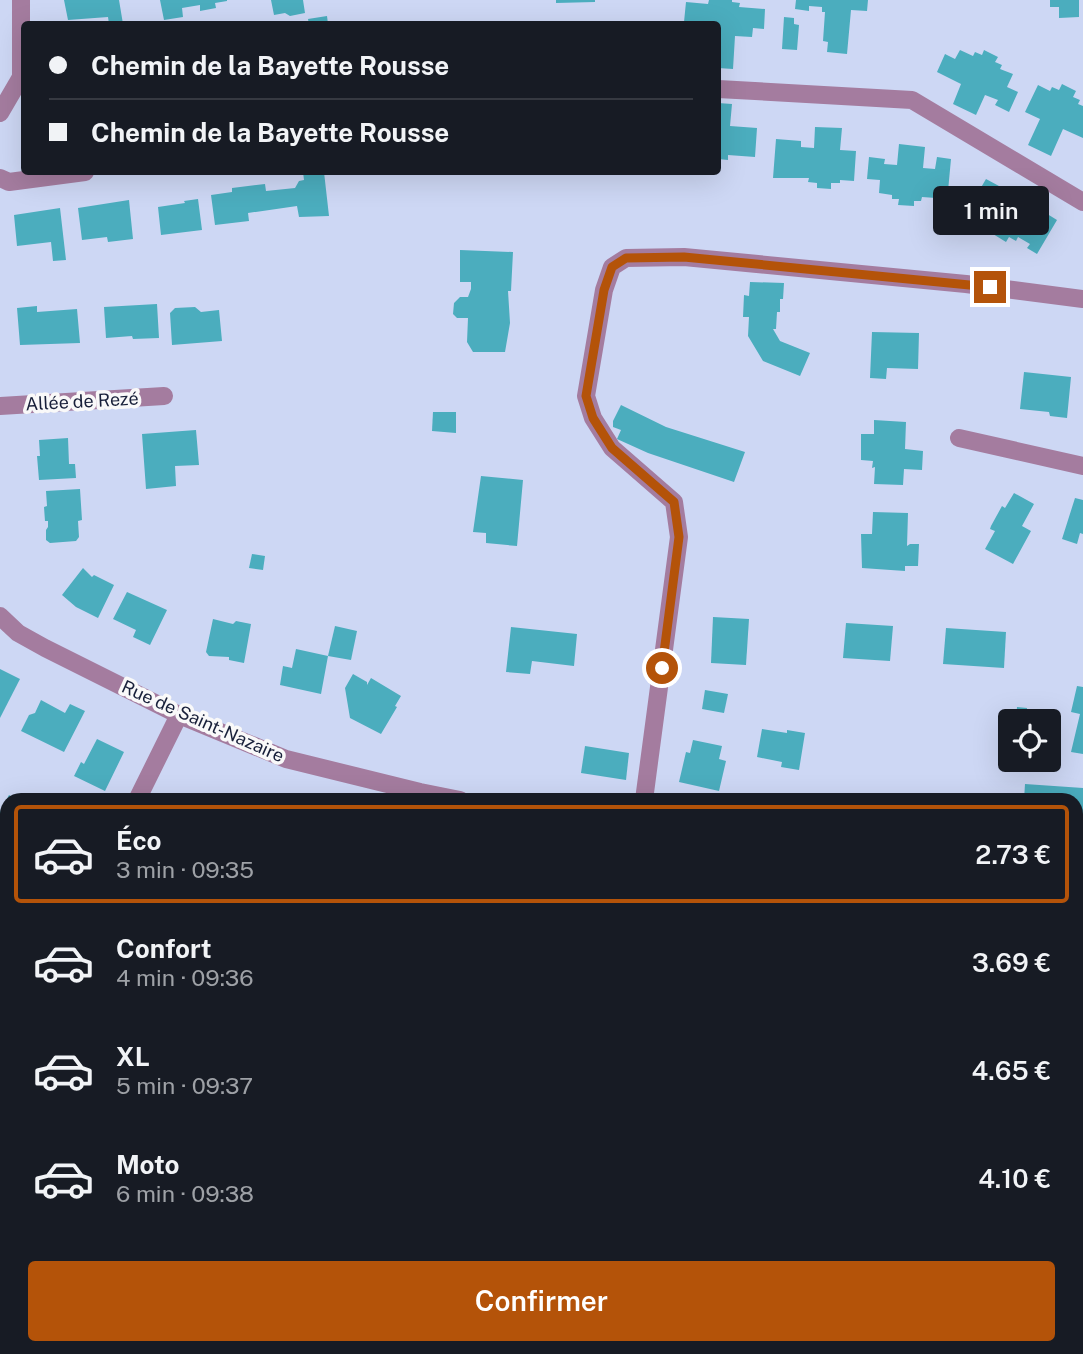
<!DOCTYPE html>
<html lang="fr">
<meta charset="utf-8">
<style>
:root{--surface:#171b24;--page:#242831;--text:#f1f3f6;--muted:#9ea1a6;--line:#363941;--accent:#b45309}
body{margin:0;font-family:"Public Sans",sans-serif;background:var(--page);color:var(--text);height:100vh;display:flex;flex-direction:column;font-size:26px;white-space:nowrap}
*{box-sizing:border-box;margin:0}
p{font-size:23px;color:var(--muted)}
.icon{flex:none;width:38px;height:38px;fill:none;stroke:currentColor;stroke-width:2;stroke-linecap:round;stroke-linejoin:round}
.map{position:relative;flex:1;overflow:hidden}
.sheet{position:absolute;left:0px;top:793px;width:1083px;height:562px;display:flex;flex-direction:column;background:var(--surface);border-radius:21px 21px 0 0;box-shadow:0 7px 28px #0002}
.sheet>*{flex:none}
.top-card{position:absolute;left:21px;top:21px;width:700px;height:154px;border-radius:7px;box-shadow:0 7px 28px #0002;display:grid;align-content:center;height:154px;padding:0 28px;background:var(--surface)}
.fabs{position:absolute;left:998px;top:709px;display:grid;gap:14px}
.fabs a{display:grid;place-items:center;width:63px;height:63px;border-radius:7px;background:var(--surface);box-shadow:0 7px 28px #0002;font-size:35px}
.end{position:absolute;width:32px;height:32px;margin:-16px;border:9px solid #b45309;background:#fff;box-shadow:0 0 0 4px #fff}
.from{border-radius:50%}
.bubble{position:absolute;height:49px;border-radius:7px;background:var(--surface);box-shadow:0 7px 28px #0002;font-size:23px;font-weight:600;line-height:49px;text-align:center}
.top-card b{display:flex;align-items:center;gap:24px;height:66px;font-size:26px}
.top-card b+b{border-top:2px solid var(--line)}
.top-card i{width:18px;height:18px;background:var(--text)}
ul{padding:12px 0 0;list-style:none}
li{display:flex;align-items:center;gap:21px;height:98px;margin:0 14px 10px;padding:0 14px;border:4px solid transparent;border-radius:7px}
li div{flex:1}
li b{display:block;font-size:26px}
li em{font-style:normal;font-weight:600}
li.current{border-color:var(--accent)}
li>.icon{width:63px;height:63px;stroke-width:1.5}
.cta{display:flex;gap:14px;margin-top:auto;padding:14px 28px}
.cta a{flex:1;height:80px;border-radius:7px;background:var(--accent);color:#fff;font-size:28px;font-weight:600;line-height:80px;text-align:center}
.map>svg:first-child{display:block}
</style>
<div class="map">
<svg width="1083" height="1354" viewBox="0 0 1083 1354">
<rect width="100%" height="100%" fill="#cdd7f4"/>
<polygon fill="#b9a671" points="1076,945 1083,946 1083,1205 1076,1229"/>
<g fill="#bea55f">
<polygon points="0,1021 7,1033 7,1134 0,1126"/>
<polygon points="90,1348 177,1348 166,1354 93,1354"/>
</g>
<g fill="#4badbe">
<polygon points="64,0 119,0 123,24 109,24 108,17 68,20"/>
<polygon points="160,0 227,0 227,1 215,3 216,8 200,11 200,5 182,8 183,17 164,20"/>
<polygon points="271,0 303,0 305,13 290,16 285,13 274,15"/>
<polygon points="556,0 595,0 595,2 556,3"/>
<polygon points="709,0 732,0 732,2 740,3 739,7 765,9 764,29 753,28 752,37 735,36 733,69 718,68 718,24 695,24 684,22 686,2 708,4"/>
<polygon points="796,0 868,0 867,11 851,10 847,54 827,52 828,42 823,41 825,12 822,12 822,7 809,6 809,11 795,9"/>
<polygon points="1050,0 1079,0 1079,17 1059,18 1059,7 1050,7"/>
<polygon points="327,16 328,24 309,24 308,19"/>
<polygon points="784,17 794,18 794,24 799,25 797,50 782,49"/>
<polygon points="960,50 973,56 975,52 982,55 984,50 998,57 995,62 1002,65 1000,69 1013,74 1007,87 1018,92 1009,112 995,105 998,100 985,95 976,115 953,104 961,84 937,72 945,54 955,59"/>
<polygon points="1062,84 1076,91 1073,97 1080,100 1078,104 1083,106 1083,138 1063,129 1051,156 1028,145 1040,119 1025,112 1038,85 1050,91 1052,87 1059,90"/>
<polygon points="718,103 732,104 730,126 757,128 755,157 728,155 728,160 718,159"/>
<polygon points="815,127 842,128 840,150 856,151 854,181 840,180 840,183 831,183 831,189 817,188 817,183 808,182 809,178 773,178 776,139 801,141 801,147 814,148"/>
<polygon points="899,144 925,147 923,168 935,169 937,157 951,159 948,191 937,190 936,198 922,197 921,201 914,201 914,206 898,205 899,199 892,199 892,195 879,193 880,180 867,179 869,157 885,159 884,164 897,165"/>
<polygon points="303,172 324,172 329,216 299,217 297,206 248,213 249,221 215,225 211,195 232,192 232,188 265,184 266,191 295,188 299,181 304,180"/>
<polygon points="986,179 999,186 997,191 1008,197 1013,189 1035,202 1029,210 1035,214 1041,217 1044,212 1057,220 1037,254 1027,248 1030,244 1018,237 1016,241 1009,237 1006,242 993,234 996,229 988,225 991,221 980,215 977,219 966,213"/>
<polygon points="198,199 202,230 161,235 158,207 185,203 184,201"/>
<polygon points="129,200 133,239 108,242 107,237 82,240 78,208"/>
<polygon points="60,208 66,260 53,261 51,242 17,246 14,215"/>
<polygon points="460,250 513,252 511,291 508,291 510,323 505,352 473,352 467,342 468,318 457,318 453,314 454,303 460,297 468,297 471,289 471,282 460,282"/>
<polygon points="750,282 784,283 783,299 780,299 780,312 777,312 776,329 773,329 780,341 810,353 800,376 763,361 748,336 749,317 743,317 744,295 749,296"/>
<polygon points="157,304 159,338 133,339 132,336 106,338 104,307"/>
<polygon points="37,306 37,312 77,309 80,343 20,345 17,308"/>
<polygon points="195,307 201,312 219,310 222,341 172,345 170,313 175,308"/>
<polygon points="872,332 919,333 918,369 887,368 886,379 870,378"/>
<polygon points="1024,372 1071,377 1067,418 1050,416 1049,412 1020,409"/>
<polygon points="621,405 666,427 745,452 734,482 648,453 617,439 621,430 613,427 613,421"/>
<polygon points="433,412 456,412 456,433 432,431"/>
<polygon points="874,420 906,422 905,449 923,451 922,470 904,469 903,485 874,484 875,467 872,468 873,461 861,460 861,434 874,434"/>
<polygon points="196,430 199,465 175,466 176,486 146,489 142,434"/>
<polygon points="68,438 69,464 75,464 76,478 39,480 37,456 40,456 39,440"/>
<polygon points="481,476 523,480 517,546 486,543 486,533 473,532"/>
<polygon points="80,489 82,520 78,521 79,537 76,541 50,543 46,540 46,530 48,527 48,521 45,521 44,507 47,506 46,491"/>
<polygon points="1014,493 1034,504 1022,526 1031,531 1013,564 985,549 995,531 990,529 991,526 1002,506 1005,508"/>
<polygon points="1075,498 1083,500 1083,534 1080,533 1077,544 1062,539"/>
<polygon points="873,512 908,513 907,546 910,544 919,544 918,566 905,566 905,571 862,568 861,534 872,534"/>
<polygon points="252,554 265,556 263,570 249,568"/>
<polygon points="83,568 92,577 94,575 114,585 98,618 76,607 62,595"/>
<polygon points="127,592 167,610 150,645 133,637 136,630 113,619"/>
<polygon points="713,617 749,619 746,665 711,663"/>
<polygon points="213,619 233,624 236,621 251,624 244,663 229,660 229,657 209,656 206,652"/>
<polygon points="846,623 893,626 890,661 843,658"/>
<polygon points="335,626 357,631 351,660 328,656"/>
<polygon points="511,627 577,634 574,666 532,661 530,674 506,672"/>
<polygon points="946,628 1006,632 1004,668 943,664"/>
<polygon points="296,649 328,656 321,694 280,685 283,666 292,668"/>
<polygon points="0,669 20,679 0,718"/>
<polygon points="353,674 367,682 367,685 371,678 401,696 395,706 397,707 381,734 350,718 345,688"/>
<polygon points="1077,686 1083,687 1083,754 1071,752 1080,714 1071,712"/>
<polygon points="705,690 728,694 724,713 702,709"/>
<polygon points="41,700 65,713 70,704 85,711 64,752 21,731 29,715 35,713"/>
<polygon points="1017,707 1027,708 1026,720 1016,719"/>
<polygon points="762,729 787,733 787,730 805,733 799,770 781,767 782,762 757,757"/>
<polygon points="97,739 124,752 105,791 74,776 81,762 84,764"/>
<polygon points="693,740 722,746 719,759 726,761 719,791 679,782 686,752 690,753"/>
<polygon points="585,746 629,753 626,780 581,773"/>
<polygon points="1025,784 1083,788 1083,823 1076,822 1076,800 1024,800"/>
<polygon points="9,795 18,800 7,800 7,833 0,830 0,812"/>
<polygon points="392,1348 442,1348 448,1354 398,1354"/>
<polygon points="694,1348 729,1348 728,1354 696,1354 693,1352"/>
</g>
<g fill="none" stroke-linecap="round" stroke-linejoin="round">
<g stroke="#a47c9f" stroke-width="18">
<polyline points="718,89 912,100 1083,202"/>
<polyline points="0,113 21,77 21,0"/>
<polyline points="0,178 9,182 85,172"/>
<polyline points="0,406 164,396"/>
<polyline points="959,438 1083,466"/>
<polyline points="0,616 18,633 45,648 179,715 286,759 420,792 460,800"/>
<polyline points="137,800 179,715"/>
<polyline points="644,800 679,537 674,502 612,448 593,418 586,396 604,290 612,267 626,258 684,257 966,284 1083,299"/>
<polyline points="1076,909 1083,910"/>
<polyline points="631,1354 632,1348"/>
</g>
</g>
<g fill="none" stroke-linecap="round" stroke-linejoin="round">
<polyline stroke="#b45309" stroke-width="9" points="662,668 679,537 674,502 612,448 593,418 586,396 604,290 612,267 626,258 684,257 990,287"/>
</g>
<g text-anchor="middle" dominant-baseline="central" stroke-width="7" stroke-linejoin="round" paint-order="stroke">
<g font-size="18" fill="#18203a" stroke="#f9f9f9">
<text transform="translate(82 401) rotate(-3)">Allée de Rezé</text>
<text transform="translate(203 721) rotate(24)">Rue de Saint-Nazaire</text>
</g>
</g>
</svg>
<div class="fabs">
<a><svg class="icon" aria-label="locate" viewBox="0 0 24 24"><circle cx="12" cy="12" r="6"/><path d="M12 2v4M12 18v4M2 12h4M18 12h4"/></svg></a>
</div>
<i class="end from" style="left:662px;top:668px"></i>
<i class="end" style="left:990px;top:287px"></i>
<div class="bubble" style="left:933px;top:186px;width:116px">1 min</div>
<div class="top-card">
<b><i class="from"></i>Chemin de la Bayette Rousse</b>
<b><i></i>Chemin de la Bayette Rousse</b>
</div>
<section class="sheet">
<ul>
<li class="current"><svg class="icon" aria-label="car" viewBox="0 0 24 24"><path d="M5 17H2v-5l4-1 3-4h7l3 4 3 1v5h-3M9 17h6M6 11h13"/><circle cx="7" cy="17" r="2"/><circle cx="17" cy="17" r="2"/></svg><div><b>Éco</b><p>3 min · 09:35</p></div><em>2.73 €</em></li>
<li><svg class="icon" aria-label="car" viewBox="0 0 24 24"><path d="M5 17H2v-5l4-1 3-4h7l3 4 3 1v5h-3M9 17h6M6 11h13"/><circle cx="7" cy="17" r="2"/><circle cx="17" cy="17" r="2"/></svg><div><b>Confort</b><p>4 min · 09:36</p></div><em>3.69 €</em></li>
<li><svg class="icon" aria-label="car" viewBox="0 0 24 24"><path d="M5 17H2v-5l4-1 3-4h7l3 4 3 1v5h-3M9 17h6M6 11h13"/><circle cx="7" cy="17" r="2"/><circle cx="17" cy="17" r="2"/></svg><div><b>XL</b><p>5 min · 09:37</p></div><em>4.65 €</em></li>
<li><svg class="icon" aria-label="car" viewBox="0 0 24 24"><path d="M5 17H2v-5l4-1 3-4h7l3 4 3 1v5h-3M9 17h6M6 11h13"/><circle cx="7" cy="17" r="2"/><circle cx="17" cy="17" r="2"/></svg><div><b>Moto</b><p>6 min · 09:38</p></div><em>4.10 €</em></li>
</ul>
<div class="cta"><a>Confirmer</a></div>
</section>
</div>
